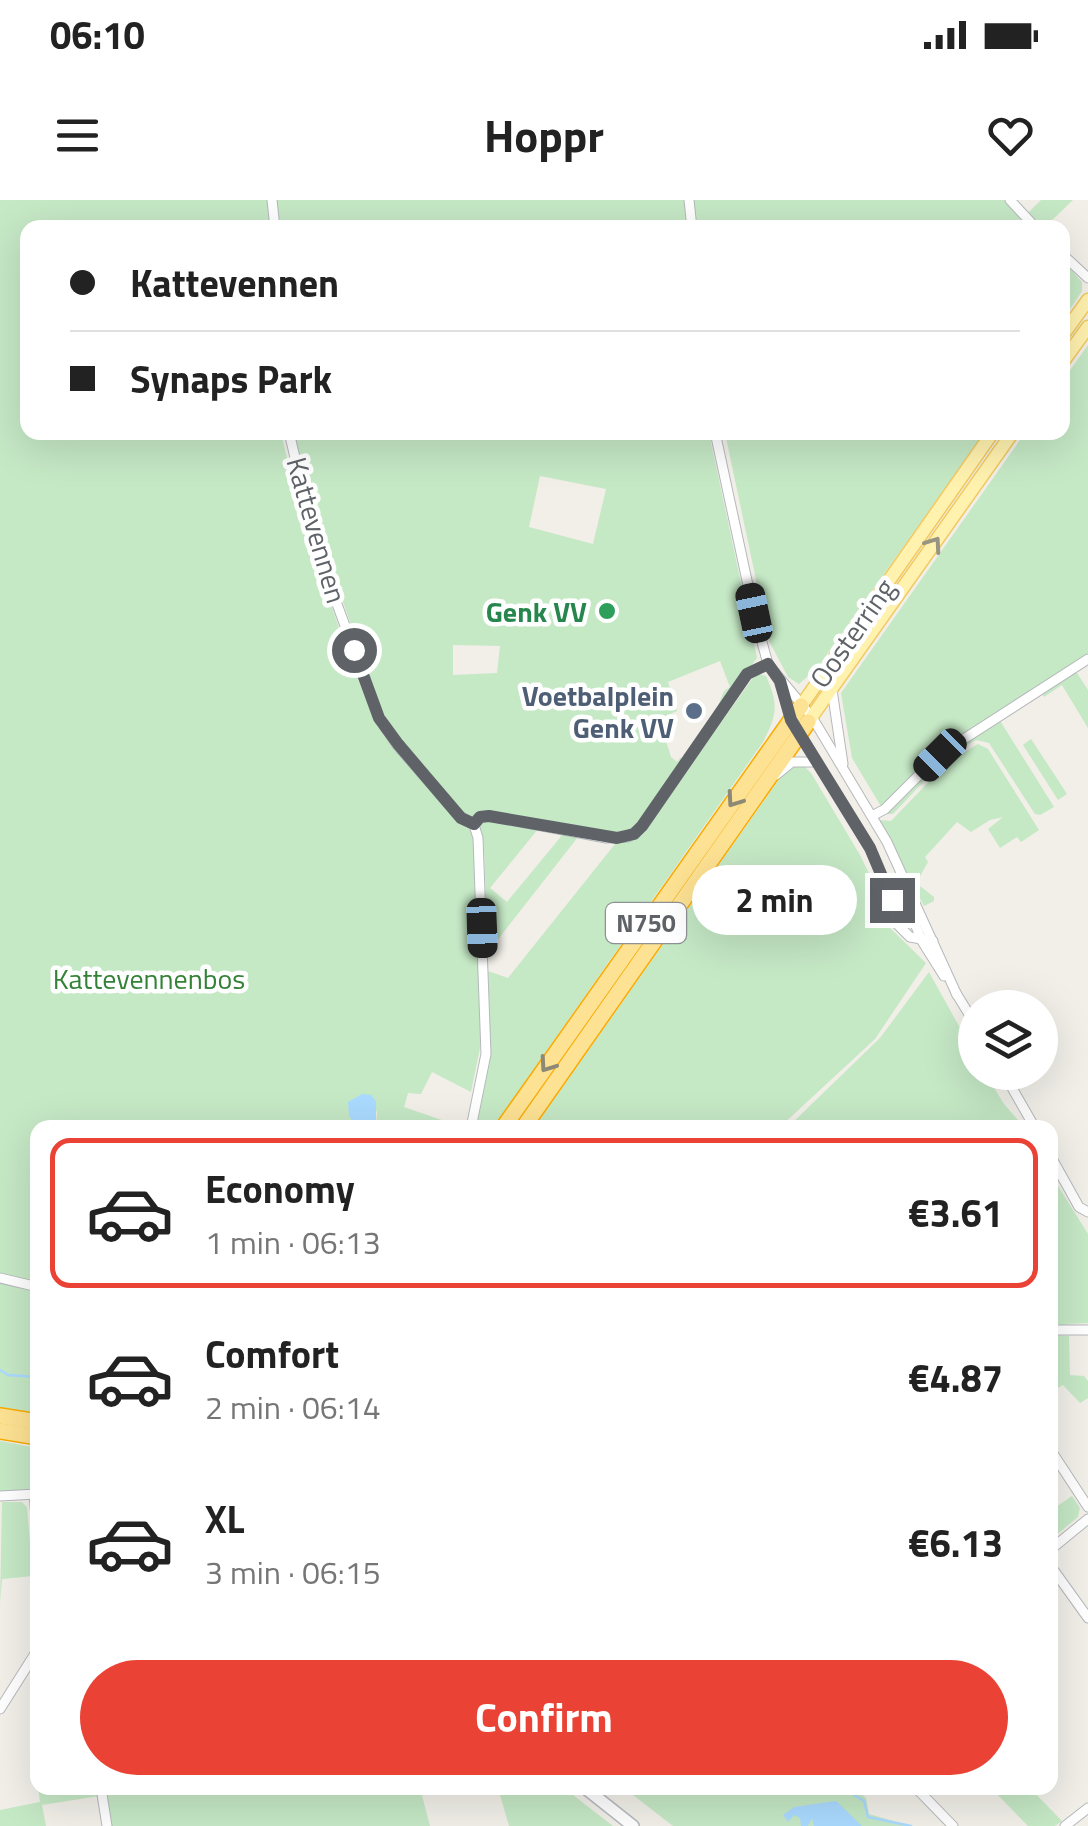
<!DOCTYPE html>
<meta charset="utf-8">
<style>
:root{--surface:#fff;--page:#f2f2f2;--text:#222;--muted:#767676;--line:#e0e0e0;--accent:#ea4335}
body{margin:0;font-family:"Titillium Web",sans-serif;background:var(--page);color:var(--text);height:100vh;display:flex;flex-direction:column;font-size:38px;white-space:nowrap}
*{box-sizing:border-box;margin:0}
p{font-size:32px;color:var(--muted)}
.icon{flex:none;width:55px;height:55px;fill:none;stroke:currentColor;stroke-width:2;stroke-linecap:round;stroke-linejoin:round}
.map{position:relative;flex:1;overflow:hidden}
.drawer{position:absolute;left:30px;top:920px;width:1028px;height:675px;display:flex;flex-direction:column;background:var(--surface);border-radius:20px;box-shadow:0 10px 40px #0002}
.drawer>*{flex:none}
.top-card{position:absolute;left:20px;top:20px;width:1050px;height:220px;border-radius:20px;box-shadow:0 10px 40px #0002;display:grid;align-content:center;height:220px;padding:0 50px;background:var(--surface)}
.buttons{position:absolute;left:958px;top:790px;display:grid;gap:20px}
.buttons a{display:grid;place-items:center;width:100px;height:100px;border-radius:50%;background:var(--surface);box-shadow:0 10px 40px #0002;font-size:50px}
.end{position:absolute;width:45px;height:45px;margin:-22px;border:12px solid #5f6368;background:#fff;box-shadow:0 0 0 5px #fff}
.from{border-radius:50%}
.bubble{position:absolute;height:70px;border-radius:35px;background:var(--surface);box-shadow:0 10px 40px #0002;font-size:32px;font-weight:700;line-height:70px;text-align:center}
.car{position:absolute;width:30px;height:60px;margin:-30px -15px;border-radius:12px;box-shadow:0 0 8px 2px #0007;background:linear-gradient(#222 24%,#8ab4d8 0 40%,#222 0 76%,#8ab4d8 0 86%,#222 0)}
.top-card b{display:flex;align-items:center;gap:35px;height:95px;font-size:38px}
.top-card b+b{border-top:2px solid var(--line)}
.top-card i{width:25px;height:25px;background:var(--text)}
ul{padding:18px 0 0;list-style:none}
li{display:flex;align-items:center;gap:30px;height:150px;margin:0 20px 15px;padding:0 30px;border:5px solid transparent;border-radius:20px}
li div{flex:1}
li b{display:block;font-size:38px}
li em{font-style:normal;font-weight:700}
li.on{border-color:var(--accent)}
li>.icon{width:90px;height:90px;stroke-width:1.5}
.action{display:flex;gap:20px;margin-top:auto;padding:20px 50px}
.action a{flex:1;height:115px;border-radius:60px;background:var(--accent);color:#fff;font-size:40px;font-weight:700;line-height:115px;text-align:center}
.status{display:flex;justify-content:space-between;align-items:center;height:70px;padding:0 50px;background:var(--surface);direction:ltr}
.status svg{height:28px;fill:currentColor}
header{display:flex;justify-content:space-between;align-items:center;height:130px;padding:0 50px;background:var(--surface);font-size:45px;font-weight:700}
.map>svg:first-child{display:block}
</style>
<div class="status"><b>06:10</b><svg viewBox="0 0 49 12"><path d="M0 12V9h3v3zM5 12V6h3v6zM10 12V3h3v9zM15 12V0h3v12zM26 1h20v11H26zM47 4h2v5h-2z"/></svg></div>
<header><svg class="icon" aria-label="menu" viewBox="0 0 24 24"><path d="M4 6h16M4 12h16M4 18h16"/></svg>Hoppr<svg class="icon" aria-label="heart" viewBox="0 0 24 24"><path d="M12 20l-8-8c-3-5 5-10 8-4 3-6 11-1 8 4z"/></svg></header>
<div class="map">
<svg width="1088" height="1626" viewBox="0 0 1088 1626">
<rect width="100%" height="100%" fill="#f1efe8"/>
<g fill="#c5e8c5" fill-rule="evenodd">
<polygon points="0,0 687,0 689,27 28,28 28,232 281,233 299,309 348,455 377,526 471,631 476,652 481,843 471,892 432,872 421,894 408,893 404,907 462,927 376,927 377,911 354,924 357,927 38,928 37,1082 0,1074"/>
<polygon points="692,0 1004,0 1029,27 694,27"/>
<polygon points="1041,0 1073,0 1045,27 1028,13"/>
<polygon points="1062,60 1082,82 1082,91 1063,120"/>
<polygon points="1088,145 1088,455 938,553 882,608 852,558 841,493 1025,233 1062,232 1063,180"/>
<path d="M292,233H709L757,458L714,515L724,491L730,487L720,461L668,482L677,511L659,519L671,557L677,562L681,557L683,562C670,581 649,620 630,631C610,642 510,618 483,613L471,617L462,615L402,544L379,506L317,326ZM540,276L606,289L593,344L529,327ZM453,445L500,446L497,473L453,475Z"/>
<polygon points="725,233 984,233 818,467 799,484 788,477 769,441"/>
<polygon points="1075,470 1088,490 1088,528 1062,485 1044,497 1041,492"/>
<path d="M759,474L766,476C779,505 777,515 763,542L493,927L475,928C491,876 491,824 488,771L508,778L615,644L642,634L752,479Z"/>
<polygon points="999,519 1054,607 1040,615 1035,614 989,543 976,540 945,559 893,614 884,614 940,558"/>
<polygon points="1031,539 1067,594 1058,600 1023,545"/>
<polygon points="978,544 988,549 1039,630 1021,642 1017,637 1000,648 988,629 1003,617 990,620 971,632 957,622 925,657 928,662 919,678 920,686 934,697 934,701 924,706 879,620 891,621 948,562"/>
<polygon points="801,563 811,573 860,655 880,696 886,724 926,763 875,839 780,927 534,928 785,571"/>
<polygon points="485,620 538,629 490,688 507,702 563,634 578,637 488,752 484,647 479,627"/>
<polygon points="929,772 975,855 975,872 985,873 1004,904 1024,927 788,927 880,838"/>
<polygon points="1050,973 1088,1034 1088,1123 1063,1124 1088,1126 1050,1126 1053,1124 1050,1124"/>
<polygon points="0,1083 37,1092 37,1214 0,1209"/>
<polygon points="1050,1133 1081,1134 1052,1135 1069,1136 1070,1175 1084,1176 1088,1181 1088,1198 1080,1203 1063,1185 1050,1192"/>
<polygon points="0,1241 37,1248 37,1289 0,1291"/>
<polygon points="1072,1296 1080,1308 1078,1317 1050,1340 1050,1311"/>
<polygon points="2,1302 22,1302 27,1307 33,1376 2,1379 0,1403"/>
<polygon points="38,1588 98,1588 99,1596 42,1605 46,1626 0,1626 0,1610 40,1602"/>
<polygon points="104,1588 420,1588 430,1626 110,1626"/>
<polygon points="498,1588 564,1588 613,1626 509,1626"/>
<polygon points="624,1588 856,1590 866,1598 869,1614 911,1626 673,1626"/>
<polygon points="991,1588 1030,1588 1062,1621 1055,1626 1028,1626"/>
</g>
<g fill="#aadaff">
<polygon points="362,894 371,895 376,901 376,927 357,927 349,916 348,902"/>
<polygon points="836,1601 862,1626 814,1626 812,1618 808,1626 801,1626 800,1618 794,1615 788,1622 783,1615 794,1607"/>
</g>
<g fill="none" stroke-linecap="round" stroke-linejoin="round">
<g stroke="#aadaff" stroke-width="2.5">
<polyline points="0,1170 8,1175 38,1177"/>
<polyline points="720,1588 771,1593 780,1588 805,1592 851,1593 864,1601 868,1617 911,1626"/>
</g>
<g stroke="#b5b8bc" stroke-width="11">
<g id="street">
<polyline points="272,0 275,28"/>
<polyline points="689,0 692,28"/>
<polyline points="1010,0 1036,28"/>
<polyline points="1062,54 1088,78"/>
<polyline points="289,232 316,347 379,518 397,545 458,615 474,625 478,638 486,854 471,928"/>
<polyline points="715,232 754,413 768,464 812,517 887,642 957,795"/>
<polyline points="780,484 792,521"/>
<polyline points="832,490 843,564"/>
<polyline points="800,534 870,648 892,700 896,723 910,737 933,741"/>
<polyline points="776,575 792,562 817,562"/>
<polyline points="872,616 885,609 939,555 1088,459"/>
<polyline points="474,625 480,617 489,616 606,638 628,637 643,626 747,474 768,464"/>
<polyline points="911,714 922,741 944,776"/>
<polyline points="956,793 975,824"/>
<polyline points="1003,872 1035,928"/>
<polyline points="1050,955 1079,1007 1088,1012"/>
<polyline points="0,1078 38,1087"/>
<polyline points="1050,1130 1088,1130"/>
<polyline points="1050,1249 1088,1307"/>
<polyline points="34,1294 38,1341"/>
<polyline points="0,1296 37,1294"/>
<polyline points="1050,1350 1088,1319"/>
<polyline points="1050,1365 1088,1418"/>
<polyline points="0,1509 38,1449"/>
<polyline points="101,1588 107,1626"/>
<polyline points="916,1588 953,1626"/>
<polyline points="1065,1626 1088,1608"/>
</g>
</g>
<g stroke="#b6babf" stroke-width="14">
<polyline id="secondary" points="585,1588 633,1626"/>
</g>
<g stroke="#f2c960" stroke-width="15">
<g id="primary">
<polyline points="1062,136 1088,100"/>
<polyline points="1062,163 1088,127"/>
<polyline points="801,506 993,232"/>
<polyline points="808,522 1013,232"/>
</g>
</g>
<g stroke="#f9ab00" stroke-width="18">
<g id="highway">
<polyline points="503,928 801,506"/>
<polyline points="523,928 808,522"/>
<polyline points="0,1216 38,1222"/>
<polyline points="0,1231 38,1237"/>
</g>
</g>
<use href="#street" stroke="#fff" stroke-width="9"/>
<use href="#secondary" stroke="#fff" stroke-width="11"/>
<use href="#primary" stroke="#fff2af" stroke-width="12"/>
<use href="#highway" stroke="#fde293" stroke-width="15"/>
</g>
<defs><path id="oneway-chevron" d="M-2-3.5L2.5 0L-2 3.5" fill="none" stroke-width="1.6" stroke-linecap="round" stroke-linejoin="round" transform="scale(2.5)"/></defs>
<use stroke="#979581" href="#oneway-chevron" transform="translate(934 344) rotate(-55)"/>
<g stroke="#8e8975">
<use href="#oneway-chevron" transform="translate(734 600) rotate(125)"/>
<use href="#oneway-chevron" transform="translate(547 865) rotate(125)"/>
</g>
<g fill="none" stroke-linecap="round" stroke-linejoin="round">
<polyline stroke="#5f6368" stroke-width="12" points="354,450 379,518 398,544 461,618 474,624 480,617 489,616 617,638 634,634 642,626 747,474 768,464 780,481 791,520 870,648 892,700"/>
</g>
<circle fill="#2e9e5b" stroke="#fff" stroke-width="4" cx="607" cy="411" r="10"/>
<circle fill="#5c6f8a" stroke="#fff" stroke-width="4" cx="694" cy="511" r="10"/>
<g text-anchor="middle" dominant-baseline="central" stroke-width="9" stroke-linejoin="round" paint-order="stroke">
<rect fill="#fff" stroke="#8f9295" stroke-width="2.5" x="606" y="703" width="80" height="40" rx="8"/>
<g font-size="25" font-weight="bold" fill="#5f6368">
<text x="646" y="723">N750</text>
</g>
<g font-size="28" fill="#5f6368" stroke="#fff">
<text transform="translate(317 330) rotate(74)">Kattevennen</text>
<text transform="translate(852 433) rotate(-55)">Oosterring</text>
</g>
<g font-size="28" font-weight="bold" fill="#27864d" stroke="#fff" text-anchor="end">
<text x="587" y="411">Genk VV</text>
</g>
<g font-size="28" font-weight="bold" fill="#4e5e75" stroke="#fff" text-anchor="end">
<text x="674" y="495">Voetbalplein<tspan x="674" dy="32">Genk VV</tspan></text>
</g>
<g font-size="28" fill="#348238" stroke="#fff">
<text x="149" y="778">Kattevennenbos</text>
</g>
</g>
</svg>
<div class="buttons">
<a><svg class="icon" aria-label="layers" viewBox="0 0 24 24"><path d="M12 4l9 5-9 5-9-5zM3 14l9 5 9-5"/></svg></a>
</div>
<i class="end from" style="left:354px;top:450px"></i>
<i class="end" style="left:892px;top:700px"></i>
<div class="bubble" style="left:692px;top:665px;width:165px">2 min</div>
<i class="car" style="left:754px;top:413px;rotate:348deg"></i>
<i class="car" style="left:940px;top:555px;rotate:225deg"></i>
<i class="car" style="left:482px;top:728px;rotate:178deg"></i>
<div class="top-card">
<b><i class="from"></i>Kattevennen</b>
<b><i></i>Synaps Park</b>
</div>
<section class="drawer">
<ul>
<li class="on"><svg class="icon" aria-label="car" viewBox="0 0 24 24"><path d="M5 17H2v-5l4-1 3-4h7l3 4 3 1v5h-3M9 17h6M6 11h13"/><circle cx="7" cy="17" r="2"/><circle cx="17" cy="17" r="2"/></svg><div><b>Economy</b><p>1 min · 06:13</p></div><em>€3.61</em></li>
<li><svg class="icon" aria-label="car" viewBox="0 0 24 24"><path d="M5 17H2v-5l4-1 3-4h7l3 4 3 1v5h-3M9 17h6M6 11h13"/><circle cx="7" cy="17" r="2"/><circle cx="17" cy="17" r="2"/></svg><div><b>Comfort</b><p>2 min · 06:14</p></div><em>€4.87</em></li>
<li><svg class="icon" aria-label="car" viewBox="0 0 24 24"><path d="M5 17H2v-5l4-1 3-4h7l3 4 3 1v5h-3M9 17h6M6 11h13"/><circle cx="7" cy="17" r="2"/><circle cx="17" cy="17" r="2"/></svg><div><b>XL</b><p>3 min · 06:15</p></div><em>€6.13</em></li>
</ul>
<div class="action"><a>Confirm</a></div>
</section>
</div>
